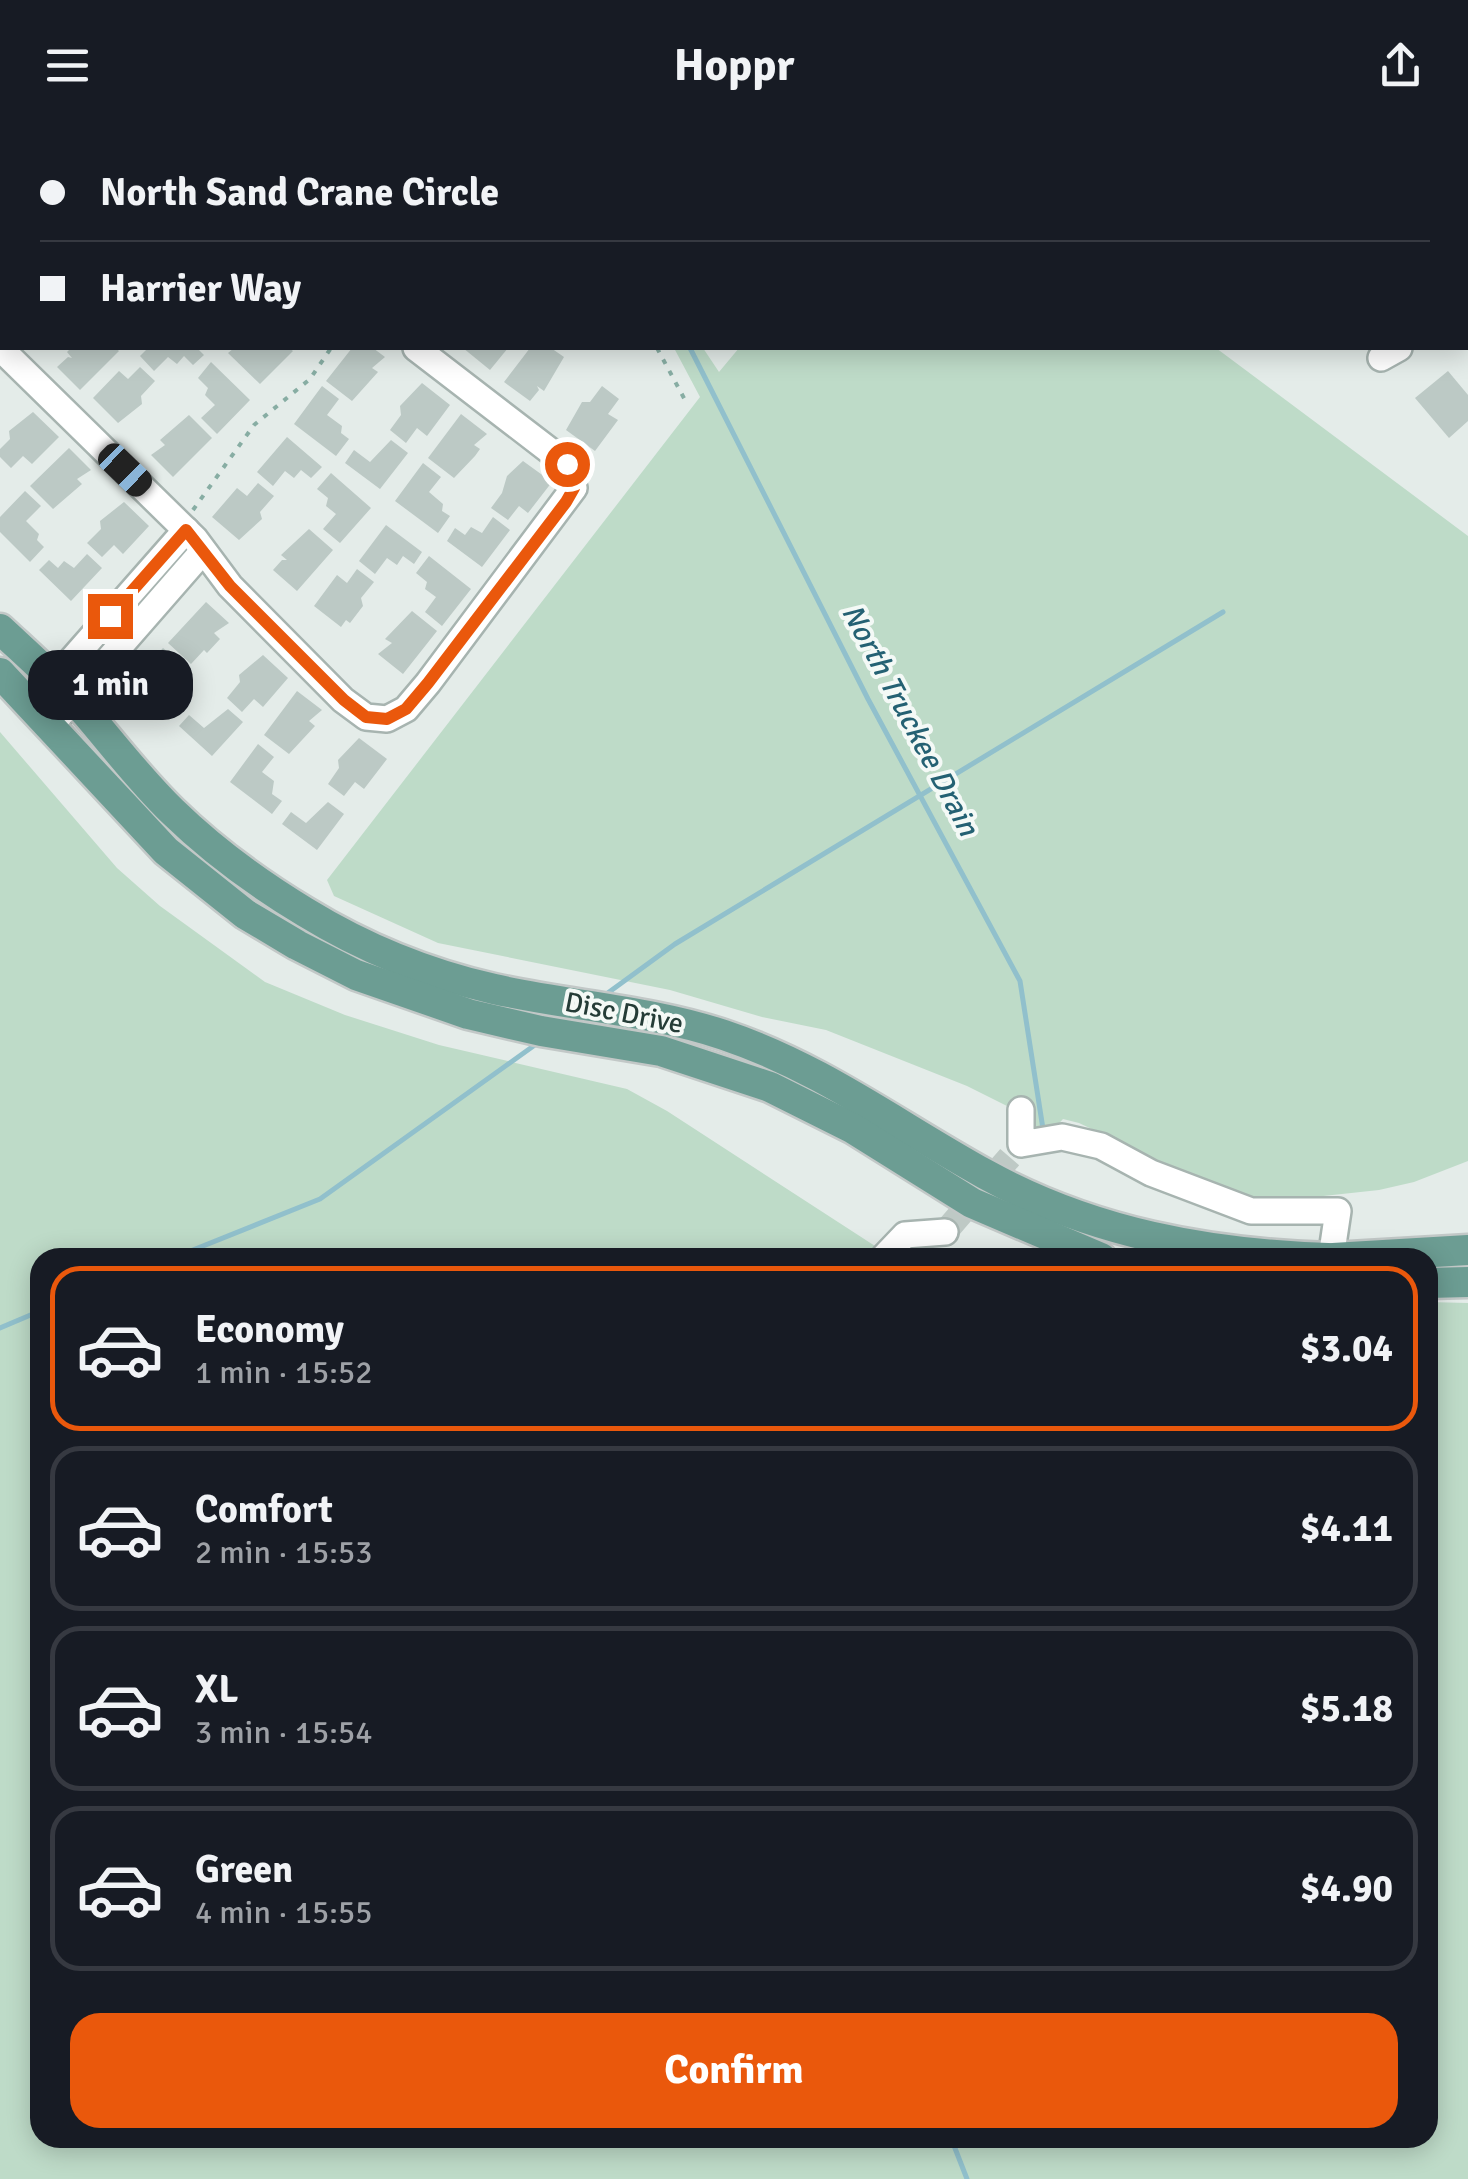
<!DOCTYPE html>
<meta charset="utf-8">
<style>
:root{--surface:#171b24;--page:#242831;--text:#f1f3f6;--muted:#9ea1a6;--line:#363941;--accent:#ea580c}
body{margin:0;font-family:Signika,sans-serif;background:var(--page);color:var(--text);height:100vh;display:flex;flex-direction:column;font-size:38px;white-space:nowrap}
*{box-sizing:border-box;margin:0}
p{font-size:32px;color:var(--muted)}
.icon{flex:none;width:55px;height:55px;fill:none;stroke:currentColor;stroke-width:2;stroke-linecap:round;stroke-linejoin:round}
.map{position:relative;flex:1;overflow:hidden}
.sheet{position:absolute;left:30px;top:1118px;width:1408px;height:900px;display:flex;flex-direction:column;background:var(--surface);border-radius:30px;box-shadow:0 5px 25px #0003}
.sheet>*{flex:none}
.hud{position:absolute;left:0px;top:0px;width:1470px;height:220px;box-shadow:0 5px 25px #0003;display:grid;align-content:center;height:220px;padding:0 40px;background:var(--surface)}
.end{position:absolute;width:45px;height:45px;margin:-22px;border:12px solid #ea580c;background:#fff;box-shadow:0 0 0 5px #fff}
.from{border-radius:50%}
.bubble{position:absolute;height:70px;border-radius:30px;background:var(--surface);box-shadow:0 5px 25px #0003;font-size:32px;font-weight:800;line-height:70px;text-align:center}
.car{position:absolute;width:30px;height:60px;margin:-30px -15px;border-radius:12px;box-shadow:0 0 8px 2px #0007;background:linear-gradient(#222 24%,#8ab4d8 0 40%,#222 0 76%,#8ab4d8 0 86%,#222 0)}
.hud b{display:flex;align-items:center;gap:35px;height:95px;font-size:38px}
.hud b+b{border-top:2px solid var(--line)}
.hud i{width:25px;height:25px;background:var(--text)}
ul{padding:18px 0 0;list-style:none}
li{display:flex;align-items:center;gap:30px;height:165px;margin:0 20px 15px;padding:0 20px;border:5px solid var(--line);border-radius:30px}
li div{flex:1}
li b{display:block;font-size:38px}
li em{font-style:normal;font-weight:800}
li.selected{border-color:var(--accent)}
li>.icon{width:90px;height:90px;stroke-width:1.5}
.cta{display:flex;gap:20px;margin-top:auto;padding:20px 40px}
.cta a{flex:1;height:115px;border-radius:30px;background:var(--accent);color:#fff;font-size:40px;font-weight:800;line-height:115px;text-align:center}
header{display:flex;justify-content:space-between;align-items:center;height:130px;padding:0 40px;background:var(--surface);font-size:45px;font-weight:800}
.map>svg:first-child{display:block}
</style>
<header><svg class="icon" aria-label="menu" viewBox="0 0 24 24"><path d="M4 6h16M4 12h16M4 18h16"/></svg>Hoppr<svg class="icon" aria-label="share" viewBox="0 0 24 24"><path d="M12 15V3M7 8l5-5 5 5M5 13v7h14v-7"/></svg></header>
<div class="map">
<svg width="1468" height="2049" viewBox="0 0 1468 2049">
<rect width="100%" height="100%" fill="#e4ece9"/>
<g fill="#bedbc8">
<polygon points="674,218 703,218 719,242 739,218 1216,218 1468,406 1468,1031 1414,1052 1379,1060 1258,1073 1198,1049 1079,993 1063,989 1053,1000 1035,1002 1029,987 967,956 826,900 762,887 670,860 438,813 334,766 327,750 700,267"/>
<polygon points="0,602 117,738 160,776 265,852 345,885 439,915 627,959 667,981 892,1127 40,1128 40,2008 1428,2008 1428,1172 1468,1173 1468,2049 0,2049"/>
</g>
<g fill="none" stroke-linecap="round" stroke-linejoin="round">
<g stroke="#91c0cc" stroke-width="5">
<polyline points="529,0 530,2"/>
<polyline points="690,218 868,569 1020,851 1043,999"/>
<polyline points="605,865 675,814 1223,482"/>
<polyline points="173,1128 320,1069 539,912"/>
<polyline points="936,1128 942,1123"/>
<polyline points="0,1198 40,1181"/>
<polyline points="951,2008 967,2049"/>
</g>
</g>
<g fill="#bcc9c5">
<polygon points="71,218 116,218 119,221 80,260 57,237 68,227 72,228 67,222"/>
<polygon points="148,218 197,218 204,225 193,235 184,226 177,234 168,227 154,241 140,226"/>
<polygon points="234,218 289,218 293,221 260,254 228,223"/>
<polygon points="352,218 373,218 385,227 372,238 378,242 352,271 326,251"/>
<polygon points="463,218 508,218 490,240"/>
<polygon points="530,218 551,218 564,227 544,261 537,256 539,260 530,271 504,252"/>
<polygon points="211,232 250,270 217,304 201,288 215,275 205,265 208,258 198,248"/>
<polygon points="140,237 155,251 141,266 142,274 118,293 93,268 119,241 128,249"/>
<polygon points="1448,241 1468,265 1468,291 1449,308 1415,268"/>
<polygon points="422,253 450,275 427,306 417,298 406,313 390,300 401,285 400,276"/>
<polygon points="322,256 339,269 327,285 342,296 341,303 349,309 336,326 294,294"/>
<polygon points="602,256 619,269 608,284 618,290 595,321 566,300 582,272 590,272"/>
<polygon points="33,282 59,307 32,334 23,326 11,338 0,327 0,319 10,309 9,301"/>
<polygon points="461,284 487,304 474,315 480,319 475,326 454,348 428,328"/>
<polygon points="189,285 212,308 173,347 151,325 165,315 160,310"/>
<polygon points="287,307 322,337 311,348 301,340 294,348 285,341 273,356 257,342"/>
<polygon points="391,310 408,323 380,359 345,333 354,320 370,332"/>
<polygon points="69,318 91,340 77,349 82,354 53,379 30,356"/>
<polygon points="523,331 552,352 528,383 519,376 508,390 491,378 502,363 507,346"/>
<polygon points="423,333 441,347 429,362 443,374 442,381 450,386 438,403 395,371"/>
<polygon points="331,343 371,378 340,413 323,399 336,384 326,376 328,368 317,359"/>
<polygon points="258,353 274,366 260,382 262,389 239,410 212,387 237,358 247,366"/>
<polygon points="25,361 41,376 26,391 39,404 37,410 44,417 30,432 0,402 0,387"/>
<polygon points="124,372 149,396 123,424 114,415 102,427 87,413 101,399 100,391"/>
<polygon points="493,387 510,400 482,437 447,411 455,398 465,405 471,397 482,403"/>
<polygon points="386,395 422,422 414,434 403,426 397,435 387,428 375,444 359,431"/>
<polygon points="309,399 333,420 297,461 273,440 282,430 287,430 281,425"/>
<polygon points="87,424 102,438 71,471 39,440 49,430 58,438 64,431 74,438"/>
<polygon points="429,426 471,459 442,496 425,482 436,467 425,459 427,452 416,443"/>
<polygon points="357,439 374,452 361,468 363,476 350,493 346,490 341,497 314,476 337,445 347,453"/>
<polygon points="206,472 229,493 214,503 220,509 207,523 204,520 191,534 168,513"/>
<polygon points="412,481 437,501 403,544 378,524 392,513 385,509"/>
<polygon points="163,518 178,531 165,546 176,556 173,568 182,576 171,588 132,552"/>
<polygon points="263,525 288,548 263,577 254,569 242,582 227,568 240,552 239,545"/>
<polygon points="297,561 322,580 309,591 315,596 289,624 264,605"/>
<polygon points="228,579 243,592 212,626 179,596 189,585 204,598"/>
<polygon points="359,608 387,629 364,659 355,652 344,666 328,654 339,638 338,630"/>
<polygon points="258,614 274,627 262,642 274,651 272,664 282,671 272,684 230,652"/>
<polygon points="328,672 344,684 317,720 282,694 291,682 306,693"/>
</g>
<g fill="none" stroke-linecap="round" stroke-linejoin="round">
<polyline stroke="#bec9c5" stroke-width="25" stroke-dasharray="25 12" stroke-linecap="butt" points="945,1102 1021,1014"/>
<g stroke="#a7b4b0" stroke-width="30">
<g id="minor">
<polyline points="185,0 188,2"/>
<polyline points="1132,0 1133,2"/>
<polyline points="110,2 112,0"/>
<polyline points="211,2 213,0"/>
<polyline points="741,2 741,0"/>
<polyline points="0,146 2,144"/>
<polyline points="0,218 195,409 230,456 343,570 366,587 387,589 406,579 428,553 574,358 567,334 416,218"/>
<polyline points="1381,228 1399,218"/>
<polyline points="33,574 186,400"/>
<polyline points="52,594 203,421"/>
<polyline points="1021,980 1021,1014 1062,1007 1101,1016 1151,1043 1251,1081 1338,1081 1331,1128"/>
<polyline points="884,1127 905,1105 945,1102"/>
</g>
</g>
<g stroke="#c2c8c7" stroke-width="35">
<g id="major">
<path d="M0,499C29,526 61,554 87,584C115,617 141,651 172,681C212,720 257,753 305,782C362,817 428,844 494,859C570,876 649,880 724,905C822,938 896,995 985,1044C1092,1103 1208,1124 1328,1128"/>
<polyline points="0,543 166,721 245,784 297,815 356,845 468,884 541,901 661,921 770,957 852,998 972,1073 1101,1128"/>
<polyline points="1333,1128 1468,1120"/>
<polyline points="1428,1153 1468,1152"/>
</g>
</g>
<g stroke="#87ada3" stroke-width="4" stroke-dasharray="5 8" stroke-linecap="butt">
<polyline points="449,0 451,2"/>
<polyline points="406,2 409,0"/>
<polyline points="657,218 685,270"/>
<polyline points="193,380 254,295 310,249 331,218"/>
</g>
<use href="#minor" stroke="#fff" stroke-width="25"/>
<use href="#major" stroke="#6c9d93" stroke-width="30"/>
</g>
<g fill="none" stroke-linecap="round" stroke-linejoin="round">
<polyline stroke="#ea580c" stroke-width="12" points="110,486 186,400 230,456 344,570 366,587 387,589 406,579 428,553 566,372 574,358 567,334"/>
</g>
<g text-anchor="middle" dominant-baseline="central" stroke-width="8" stroke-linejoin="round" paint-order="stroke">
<g font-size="28" fill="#253c37" stroke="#f4f9f6">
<text transform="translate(624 883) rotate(11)">Disc Drive</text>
</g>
<g font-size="30" font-style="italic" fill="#246173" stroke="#f4f9f6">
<text transform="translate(910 590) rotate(62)">North Truckee Drain</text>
</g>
</g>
</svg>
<i class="end from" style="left:567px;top:334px"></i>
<i class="end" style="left:110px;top:486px"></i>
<div class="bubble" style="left:28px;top:520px;width:165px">1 min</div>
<i class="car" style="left:125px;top:340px;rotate:134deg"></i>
<div class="hud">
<b><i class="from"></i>North Sand Crane Circle</b>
<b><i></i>Harrier Way</b>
</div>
<section class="sheet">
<ul>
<li class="selected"><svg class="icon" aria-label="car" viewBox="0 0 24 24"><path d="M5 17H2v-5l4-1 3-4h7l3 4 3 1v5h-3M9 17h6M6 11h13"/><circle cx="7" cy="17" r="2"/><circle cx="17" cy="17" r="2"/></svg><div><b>Economy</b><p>1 min · 15:52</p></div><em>$3.04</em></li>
<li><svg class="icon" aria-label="car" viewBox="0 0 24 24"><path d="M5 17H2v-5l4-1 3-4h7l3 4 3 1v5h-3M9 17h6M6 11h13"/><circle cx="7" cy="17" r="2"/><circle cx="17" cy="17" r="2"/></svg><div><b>Comfort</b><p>2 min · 15:53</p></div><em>$4.11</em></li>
<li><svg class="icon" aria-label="car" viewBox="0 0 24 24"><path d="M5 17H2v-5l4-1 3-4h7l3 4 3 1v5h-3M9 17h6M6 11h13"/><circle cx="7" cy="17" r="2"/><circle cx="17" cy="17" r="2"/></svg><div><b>XL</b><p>3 min · 15:54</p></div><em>$5.18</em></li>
<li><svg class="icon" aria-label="car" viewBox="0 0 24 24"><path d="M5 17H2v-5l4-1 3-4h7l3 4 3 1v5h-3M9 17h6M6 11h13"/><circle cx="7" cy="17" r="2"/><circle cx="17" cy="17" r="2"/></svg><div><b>Green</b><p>4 min · 15:55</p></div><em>$4.90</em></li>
</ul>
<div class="cta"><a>Confirm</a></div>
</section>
</div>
